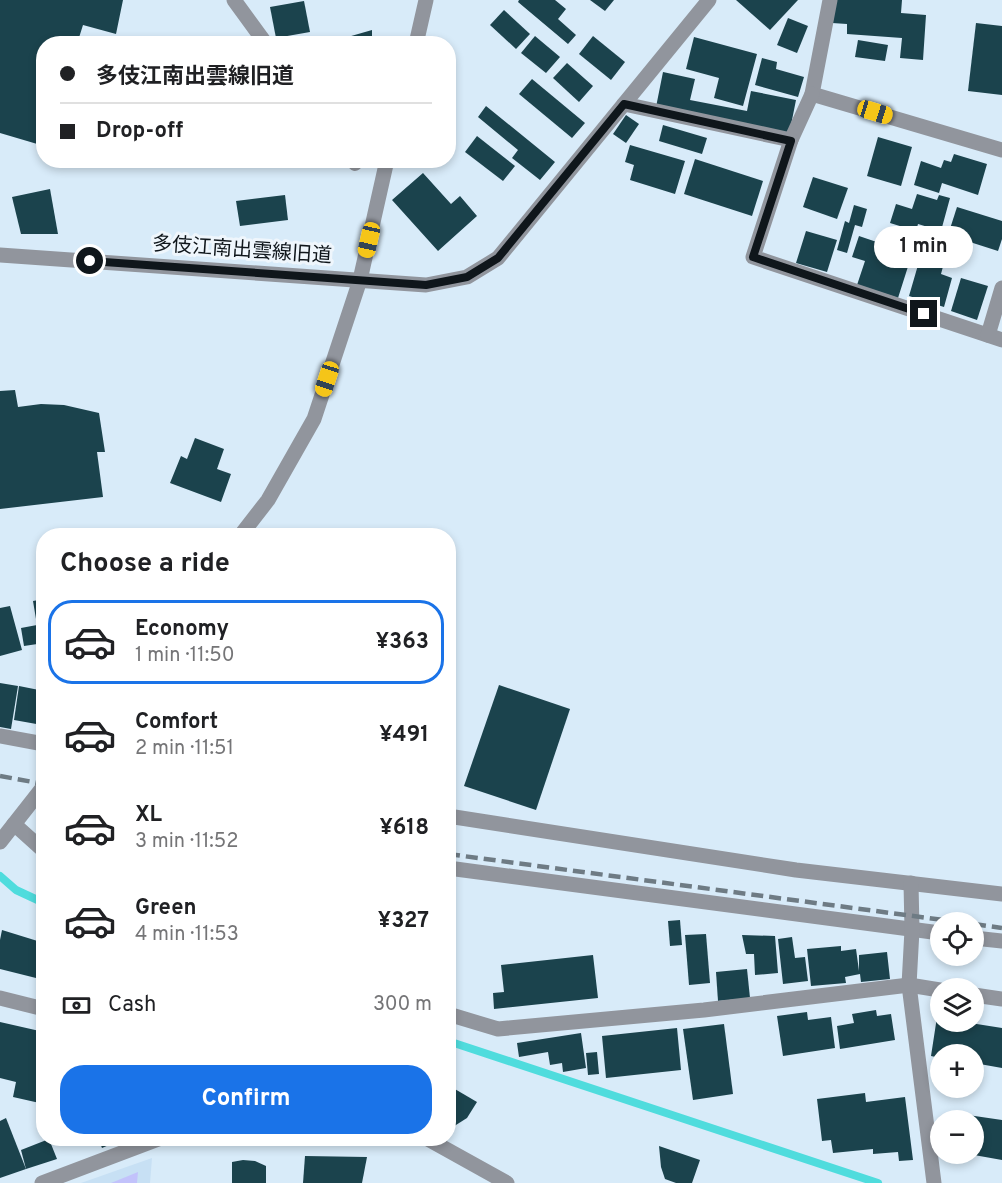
<!DOCTYPE html>
<meta charset="utf-8">
<style>
:root{--surface:#fff;--page:#f2f2f2;--text:#202124;--muted:#757577;--line:#e0e0e0;--accent:#1a73e8}
body{margin:0;font-family:Overpass,"Noto Sans JP",sans-serif;background:var(--page);color:var(--text);height:100vh;display:flex;flex-direction:column;font-size:22px;white-space:nowrap}
*{box-sizing:border-box;margin:0}
p{font-size:20px;color:var(--muted)}
.icon{flex:none;width:33px;height:33px;fill:none;stroke:currentColor;stroke-width:2;stroke-linecap:round;stroke-linejoin:round}
.map{position:relative;flex:1;overflow:hidden}
.details{position:absolute;left:36px;top:528px;width:420px;height:618px;display:flex;flex-direction:column;background:var(--surface);border-radius:24px;box-shadow:0 3px 9px #0003}
.details>*{flex:none}
.guide{position:absolute;left:36px;top:36px;width:420px;height:132px;border-radius:24px;box-shadow:0 3px 9px #0003;display:grid;align-content:center;height:132px;padding:0 24px;background:var(--surface)}
.buttons{position:absolute;left:930px;top:912px;display:grid;gap:12px}
.buttons a{display:grid;place-items:center;width:54px;height:54px;border-radius:50%;background:var(--surface);box-shadow:0 3px 9px #0003;font-size:30px}
.end{position:absolute;width:27px;height:27px;margin:-14px;border:8px solid #0f161b;background:#fff;box-shadow:0 0 0 3px #fff}
.from{border-radius:50%}
.bubble{position:absolute;height:42px;border-radius:21px;background:var(--surface);box-shadow:0 3px 9px #0003;font-size:20px;font-weight:700;line-height:42px;text-align:center}
.car{position:absolute;width:18px;height:36px;margin:-18px -9px;border-radius:8px;box-shadow:0 0 4px 2px #0007;background:linear-gradient(#f5c518 24%,#345 0 40%,#f5c518 0 76%,#345 0 86%,#f5c518 0)}
.guide b{display:flex;align-items:center;gap:21px;height:57px;font-size:22px}
.guide b+b{border-top:2px solid var(--line)}
.guide i{width:15px;height:15px;background:var(--text)}
ul{padding:0;list-style:none}
li{display:flex;align-items:center;gap:18px;height:84px;margin:0 12px 9px;padding:0 12px;border:3px solid transparent;border-radius:24px}
li div{flex:1}
li b{display:block;font-size:22px}
li em{font-style:normal;font-weight:700}
li.current{border-color:var(--accent)}
li>.icon{width:54px;height:54px;stroke-width:1.5}
h2{padding:0 24px;font-size:27px;line-height:72px}
.pay{display:flex;align-items:center;gap:15px;height:66px;padding:0 24px;font-size:22px}
.pay p{margin-inline-start:auto}
.cta{display:flex;gap:12px;margin-top:auto;padding:12px 24px}
.cta a{flex:1;height:69px;border-radius:24px;background:var(--accent);color:#fff;font-size:24px;font-weight:700;line-height:69px;text-align:center}
.map>svg:first-child{display:block}
</style>
<div class="map">
<svg width="1002" height="1183" viewBox="0 0 1002 1183">
<rect width="100%" height="100%" fill="#d8ebf9"/>
<polygon fill="#c7e0f4" points="152,1158 150,1183 81,1183"/>
<polygon fill="#c2c2fb" points="138,1172 137,1183 111,1183"/>
<g fill="none" stroke-linecap="round" stroke-linejoin="round">
<g stroke="#4fdcdd" stroke-width="8">
<polyline points="0,876 16,890 44,903"/>
<polyline points="448,1041 878,1183"/>
</g>
</g>
<g fill="#1b434d">
<polygon points="0,0 123,0 116,34 83,25 77,44 44,44 44,146 0,133"/>
<polygon points="519,0 555,0 566,9 558,19 576,35 568,44 518,2"/>
<polygon points="590,0 614,0 605,11"/>
<polygon points="736,0 798,0 770,30"/>
<polygon points="834,0 902,0 901,13 926,15 923,60 900,58 902,38 847,34 847,24 832,23"/>
<polygon points="304,1 310,32 276,38 270,7"/>
<polygon points="504,10 530,34 516,49 490,25"/>
<polygon points="788,18 808,26 797,53 777,45"/>
<polygon points="976,23 1002,26 1002,95 968,91"/>
<polygon points="372,30 372,44 327,44 327,43"/>
<polygon points="535,36 560,57 546,73 521,53"/>
<polygon points="593,36 625,62 611,80 579,54"/>
<polygon points="694,37 757,54 743,106 714,98 719,78 686,69"/>
<polygon points="858,40 888,45 885,61 855,57"/>
<polygon points="762,58 777,62 776,69 804,77 798,97 755,85"/>
<polygon points="567,63 593,86 579,102 553,78"/>
<polygon points="663,72 695,79 690,100 747,111 751,91 796,100 789,135 656,107"/>
<polygon points="532,79 585,123 572,138 519,94"/>
<polygon points="486,106 555,162 540,180 512,158 518,150 478,117"/>
<polygon points="626,115 639,124 626,143 613,134"/>
<polygon points="663,125 707,138 702,154 659,141"/>
<polygon points="477,136 515,166 503,181 465,152"/>
<polygon points="878,137 912,147 901,186 867,176"/>
<polygon points="630,145 685,161 675,194 630,180 634,165 625,162"/>
<polygon points="954,154 987,164 978,195 942,183 939,193 914,185 921,161 941,168 944,160 951,162"/>
<polygon points="695,159 763,181 752,216 684,194"/>
<polygon points="423,173 451,204 460,196 477,216 438,251 392,200"/>
<polygon points="813,177 848,188 837,219 803,207"/>
<polygon points="50,189 58,234 21,234 12,197"/>
<polygon points="917,194 937,200 939,195 950,198 941,231 918,224 916,231 890,223 896,204 912,209"/>
<polygon points="285,195 288,220 240,226 236,201"/>
<polygon points="854,205 867,209 862,227 855,225 847,253 837,250 845,221 849,223"/>
<polygon points="957,207 1002,221 1002,239 998,251 948,235"/>
<polygon points="806,231 837,240 827,272 796,263"/>
<polygon points="859,236 912,254 898,298 857,285 865,261 852,257"/>
<polygon points="925,241 948,248 941,274 952,278 944,307 909,296"/>
<polygon points="961,278 988,286 977,320 951,311"/>
<polygon points="15,390 18,407 41,404 64,405 99,413 105,452 97,452 103,497 0,509 0,391"/>
<polygon points="195,438 224,449 217,469 231,474 221,502 170,483 181,456 187,459"/>
<polygon points="44,599 44,643 24,646 21,628 37,625 33,601"/>
<polygon points="10,606 22,650 0,656 0,608"/>
<polygon points="0,683 18,686 11,729 0,727"/>
<polygon points="499,685 570,709 536,810 464,786"/>
<polygon points="19,686 44,691 44,723 42,725 14,720"/>
<polygon points="680,920 682,945 670,946 668,921"/>
<polygon points="2,930 44,943 44,980 0,969 0,940"/>
<polygon points="706,934 710,983 689,985 685,935"/>
<polygon points="742,935 775,936 778,973 755,975 754,954 746,954"/>
<polygon points="792,937 795,958 805,957 808,981 783,984 778,939"/>
<polygon points="841,946 841,951 856,949 859,971 859,955 887,952 890,979 861,982 860,974 845,977 846,983 811,986 807,949"/>
<polygon points="593,955 598,998 494,1009 493,993 504,992 501,965"/>
<polygon points="747,969 750,998 718,1001 716,972"/>
<polygon points="876,1010 877,1016 891,1014 895,1040 840,1049 837,1026 854,1023 852,1014"/>
<polygon points="807,1012 808,1020 831,1017 835,1048 783,1056 777,1016"/>
<polygon points="937,1017 940,1018 940,1022 964,1022 1002,1028 1002,1068 974,1063 974,1054 940,1054 940,1058 931,1056"/>
<polygon points="0,1022 44,1032 44,1104 13,1097 16,1082 0,1078"/>
<polygon points="724,1024 733,1094 693,1100 683,1029"/>
<polygon points="677,1028 681,1070 606,1078 602,1036"/>
<polygon points="581,1033 586,1068 563,1072 562,1063 550,1065 548,1052 519,1057 517,1043"/>
<polygon points="597,1052 599,1074 588,1075 586,1053"/>
<polygon points="448,1085 477,1102 467,1118 448,1130"/>
<polygon points="865,1093 866,1102 905,1097 913,1160 899,1161 898,1152 873,1154 873,1149 833,1153 831,1140 822,1141 817,1099"/>
<polygon points="961,1114 1002,1120 1002,1160 974,1155 974,1120 959,1120"/>
<polygon points="6,1118 26,1169 0,1178 0,1121"/>
<polygon points="98,1138 125,1138 102,1148"/>
<polygon points="49,1139 57,1159 26,1169 21,1150"/>
<polygon points="659,1146 700,1160 692,1183 676,1183 665,1179 661,1167"/>
<polygon points="305,1156 367,1157 362,1183 303,1183"/>
<polygon points="243,1160 255,1161 266,1166 266,1183 232,1183 232,1162"/>
</g>
<g fill="none" stroke-linecap="round" stroke-linejoin="round">
<polyline stroke="#91959d" stroke-width="14" points="352,160 355,164"/>
<g stroke="#91959d" stroke-width="15">
<polyline points="830,0 812,94 1002,150"/>
<polyline points="812,94 791,140 753,257 1002,340"/>
<polyline points="624,104 791,140"/>
<polyline points="988,335 1002,288"/>
<polyline points="0,736 44,744"/>
<polyline points="448,816 796,870 1002,894"/>
<polyline points="14,824 44,851"/>
<polyline points="448,868 940,933"/>
<polyline points="911,883 912,930 909,985 934,1183"/>
<polyline points="974,938 1002,941"/>
<polyline points="974,995 1002,999"/>
<polyline points="448,1014 498,1029 704,1010 909,985 940,990"/>
<polyline points="42,1183 161,1138"/>
</g>
<g stroke="#91959d" stroke-width="15">
<polyline points="234,0 266,44"/>
<polyline points="416,44 426,0"/>
<polyline points="0,255 426,285 467,277 498,258 709,0"/>
<polyline points="240,536 268,500 314,419 360,280 387,160"/>
<polyline points="0,842 44,786"/>
<polyline points="0,998 44,1009"/>
<polyline points="426,1138 507,1183"/>
</g>
<g stroke="#6e7b84" stroke-width="4.5" stroke-dasharray="12 6" stroke-linecap="butt">
<polyline points="0,776 44,784"/>
<polyline points="448,854 958,922"/>
<polyline points="974,924 1002,928"/>
</g>
</g>
<g fill="none" stroke-linecap="round" stroke-linejoin="round">
<polyline stroke="#0f161b" stroke-width="8" points="90,261 426,285 467,277 498,258 624,104 791,141 753,257 924,314"/>
</g>
<g text-anchor="middle" dominant-baseline="central" stroke-width="6" stroke-linejoin="round" paint-order="stroke">
<g font-size="20" fill="#0f161b" stroke="#eff6fc">
<text transform="translate(242 251) rotate(4)">多伎江南出雲線旧道</text>
</g>
</g>
</svg>
<div class="buttons">
<a><svg class="icon" aria-label="locate" viewBox="0 0 24 24"><circle cx="12" cy="12" r="6"/><path d="M12 2v4M12 18v4M2 12h4M18 12h4"/></svg></a>
<a><svg class="icon" aria-label="layers" viewBox="0 0 24 24"><path d="M12 4l9 5-9 5-9-5zM3 14l9 5 9-5"/></svg></a>
<a>+</a>
<a>−</a>
</div>
<i class="end from" style="left:90px;top:261px"></i>
<i class="end" style="left:924px;top:314px"></i>
<div class="bubble" style="left:874px;top:226px;width:99px">1 min</div>
<i class="car" style="left:875px;top:112px;rotate:107deg"></i>
<i class="car" style="left:369px;top:240px;rotate:193deg"></i>
<i class="car" style="left:327px;top:379px;rotate:198deg"></i>
<div class="guide">
<b><i class="from"></i>多伎江南出雲線旧道</b>
<b><i></i>Drop-off</b>
</div>
<section class="details">
<h2>Choose a ride</h2>
<ul>
<li class="current"><svg class="icon" aria-label="car" viewBox="0 0 24 24"><path d="M5 17H2v-5l4-1 3-4h7l3 4 3 1v5h-3M9 17h6M6 11h13"/><circle cx="7" cy="17" r="2"/><circle cx="17" cy="17" r="2"/></svg><div><b>Economy</b><p>1 min · 11:50</p></div><em>¥363</em></li>
<li><svg class="icon" aria-label="car" viewBox="0 0 24 24"><path d="M5 17H2v-5l4-1 3-4h7l3 4 3 1v5h-3M9 17h6M6 11h13"/><circle cx="7" cy="17" r="2"/><circle cx="17" cy="17" r="2"/></svg><div><b>Comfort</b><p>2 min · 11:51</p></div><em>¥491</em></li>
<li><svg class="icon" aria-label="car" viewBox="0 0 24 24"><path d="M5 17H2v-5l4-1 3-4h7l3 4 3 1v5h-3M9 17h6M6 11h13"/><circle cx="7" cy="17" r="2"/><circle cx="17" cy="17" r="2"/></svg><div><b>XL</b><p>3 min · 11:52</p></div><em>¥618</em></li>
<li><svg class="icon" aria-label="car" viewBox="0 0 24 24"><path d="M5 17H2v-5l4-1 3-4h7l3 4 3 1v5h-3M9 17h6M6 11h13"/><circle cx="7" cy="17" r="2"/><circle cx="17" cy="17" r="2"/></svg><div><b>Green</b><p>4 min · 11:53</p></div><em>¥327</em></li>
</ul>
<div class="pay"><svg class="icon" aria-label="cash" viewBox="0 0 24 24"><path d="M3 7h18v10H3z"/><circle cx="12" cy="12" r="2"/></svg>Cash<p>300 m</p></div>
<div class="cta"><a>Confirm</a></div>
</section>
</div>
